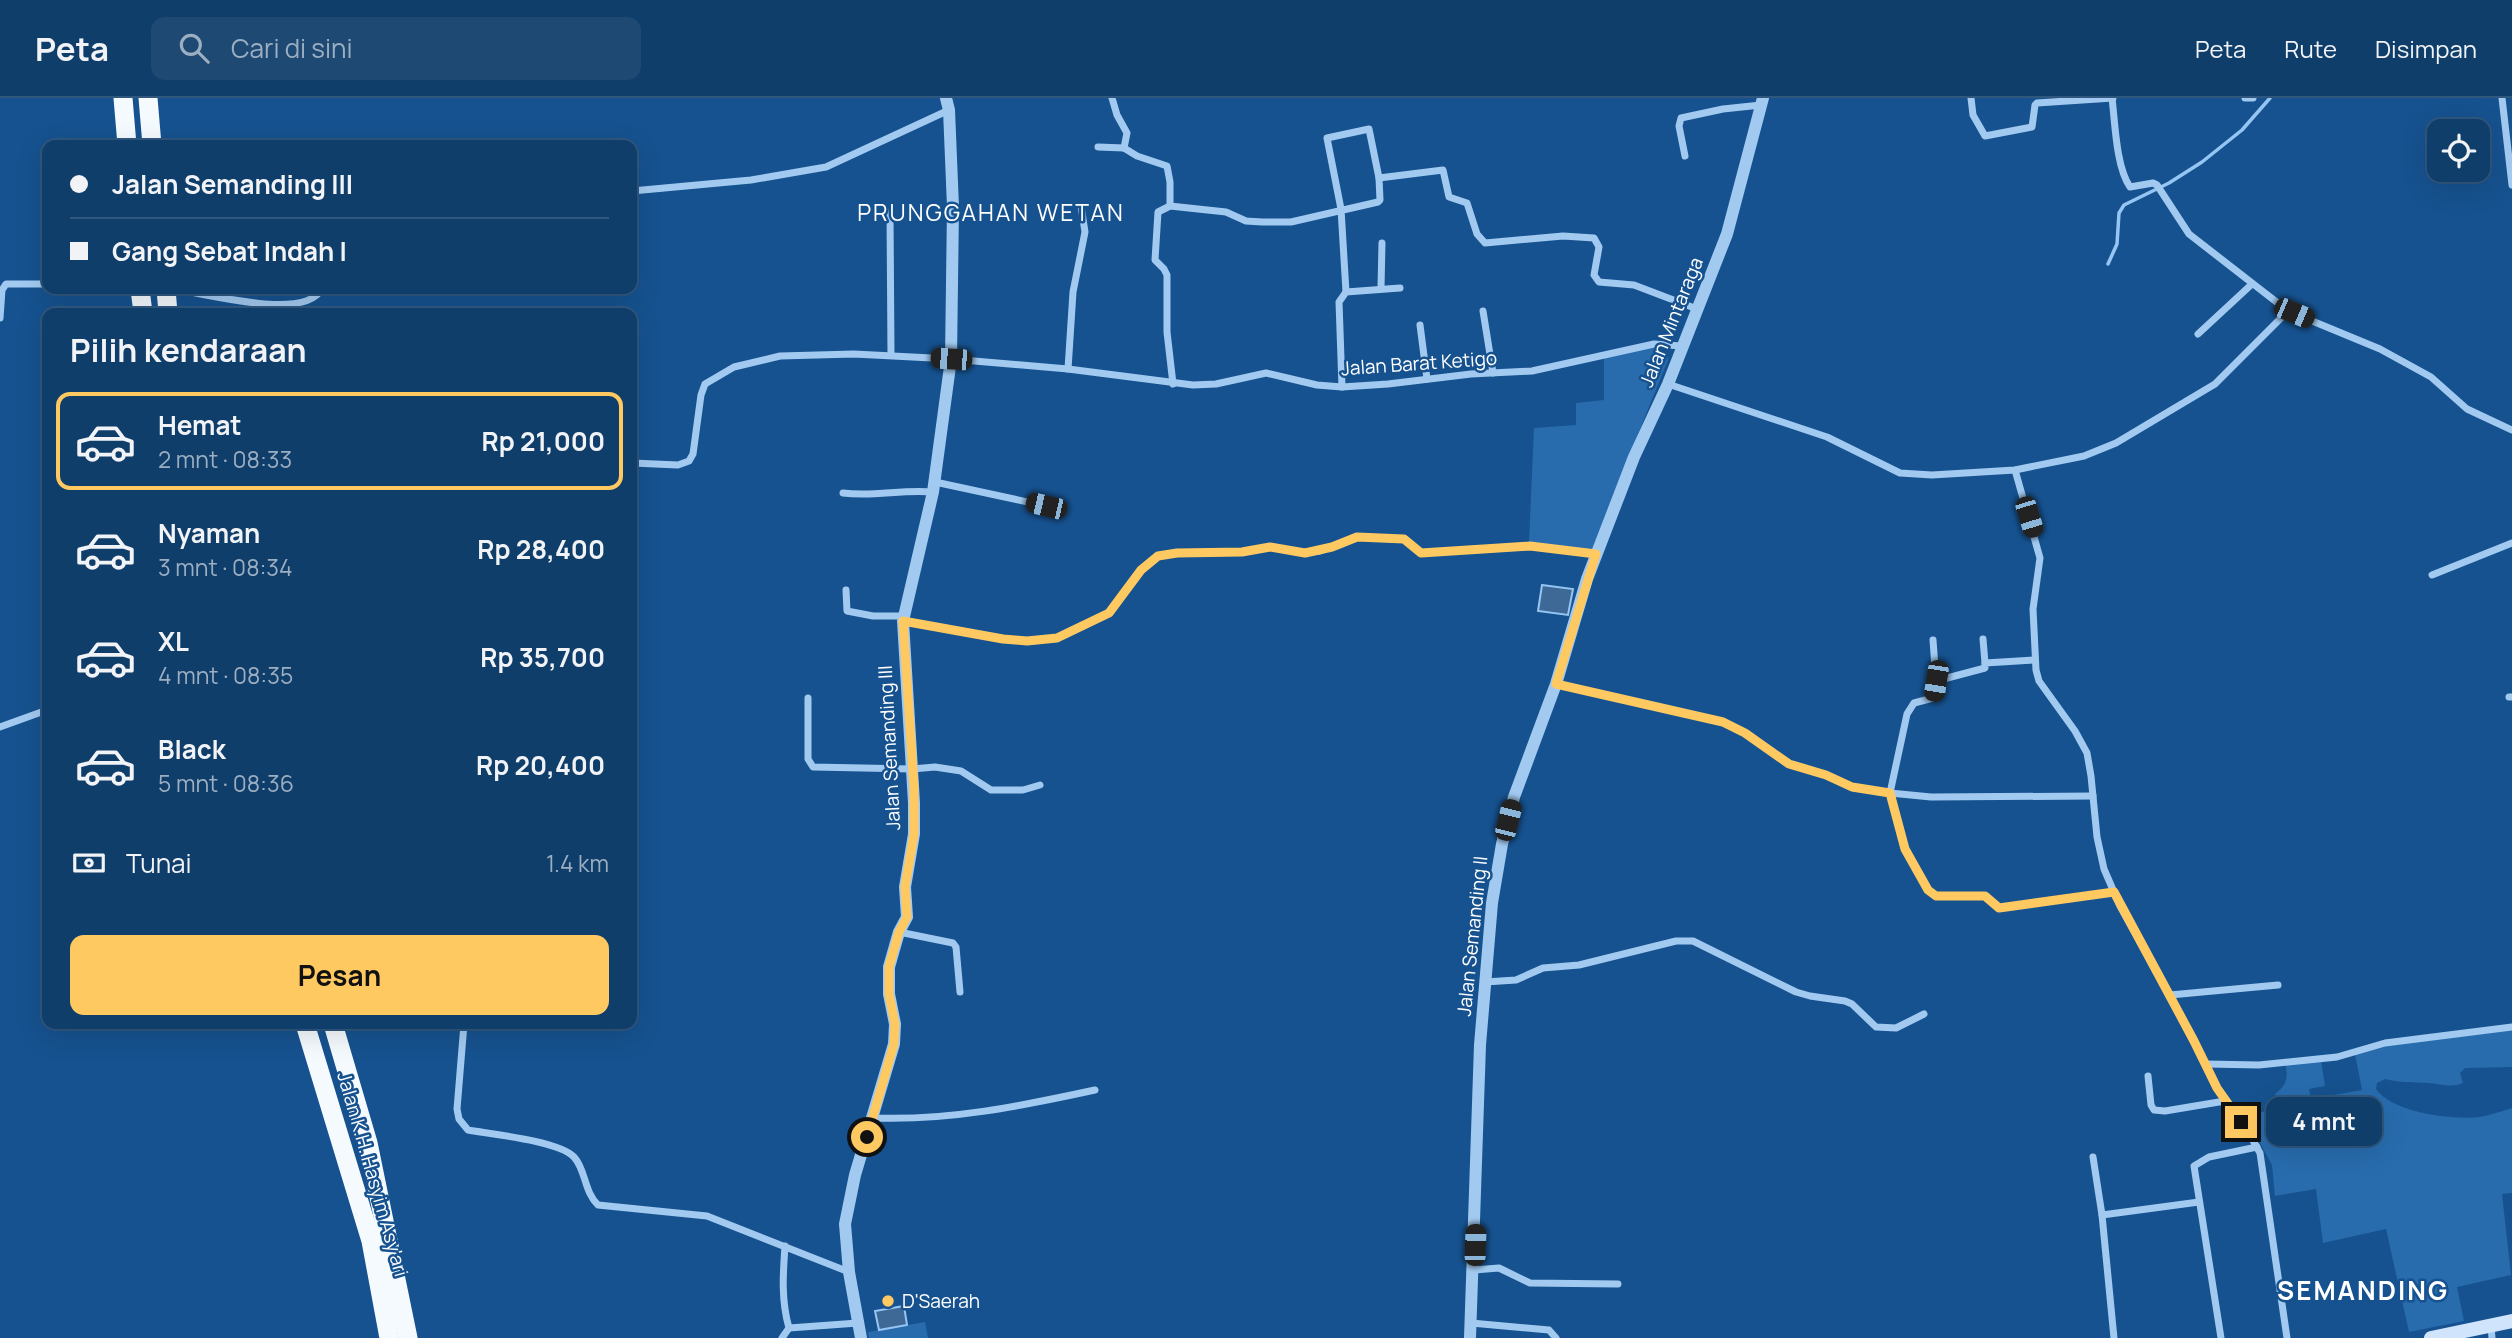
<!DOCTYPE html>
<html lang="id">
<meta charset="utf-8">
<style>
:root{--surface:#103e6b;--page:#1e4973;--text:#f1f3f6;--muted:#9caec1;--line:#30577e;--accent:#ffc961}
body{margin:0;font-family:Manrope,sans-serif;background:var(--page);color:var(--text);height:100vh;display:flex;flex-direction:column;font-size:26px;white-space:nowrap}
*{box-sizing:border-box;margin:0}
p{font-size:23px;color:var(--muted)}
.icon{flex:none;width:38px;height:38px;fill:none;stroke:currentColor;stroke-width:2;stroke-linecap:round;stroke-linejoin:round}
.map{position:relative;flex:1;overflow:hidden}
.sheet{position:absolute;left:42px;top:210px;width:595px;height:721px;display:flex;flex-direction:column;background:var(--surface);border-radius:14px;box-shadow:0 7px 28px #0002,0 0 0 2px var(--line)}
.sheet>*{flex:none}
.hud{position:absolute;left:42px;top:42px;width:595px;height:154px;border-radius:14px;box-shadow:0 7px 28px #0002,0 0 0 2px var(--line);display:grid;align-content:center;height:154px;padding:0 28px;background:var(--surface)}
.controls{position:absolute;left:2427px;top:21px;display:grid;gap:14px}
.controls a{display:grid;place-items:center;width:63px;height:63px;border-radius:14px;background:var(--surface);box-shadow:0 7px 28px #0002,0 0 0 2px var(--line);font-size:35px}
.end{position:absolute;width:32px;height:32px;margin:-16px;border:9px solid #ffc961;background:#111;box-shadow:0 0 0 4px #111}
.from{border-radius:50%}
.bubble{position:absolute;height:49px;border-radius:14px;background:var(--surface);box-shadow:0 7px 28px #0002,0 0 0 2px var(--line);font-size:23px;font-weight:700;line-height:49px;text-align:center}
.car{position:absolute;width:21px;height:42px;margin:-21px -10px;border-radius:9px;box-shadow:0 0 5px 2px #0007;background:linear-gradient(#222 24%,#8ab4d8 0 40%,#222 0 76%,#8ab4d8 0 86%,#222 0)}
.hud b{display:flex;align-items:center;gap:24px;height:66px;font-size:26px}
.hud b+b{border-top:2px solid var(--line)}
.hud i{width:18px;height:18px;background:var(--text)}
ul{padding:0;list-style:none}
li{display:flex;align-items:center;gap:21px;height:98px;margin:0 14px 10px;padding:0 14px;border:4px solid transparent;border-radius:14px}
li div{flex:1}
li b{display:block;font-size:26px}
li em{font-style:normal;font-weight:700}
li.selected{border-color:var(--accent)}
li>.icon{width:63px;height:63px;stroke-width:1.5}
h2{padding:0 28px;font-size:32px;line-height:84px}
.pay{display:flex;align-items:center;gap:18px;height:77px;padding:0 28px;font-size:26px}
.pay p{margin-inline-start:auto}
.primary-button{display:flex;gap:14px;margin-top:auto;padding:14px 28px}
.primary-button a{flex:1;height:80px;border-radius:14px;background:var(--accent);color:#111;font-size:28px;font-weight:700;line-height:80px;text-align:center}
header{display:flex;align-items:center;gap:42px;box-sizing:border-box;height:98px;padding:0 35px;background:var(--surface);border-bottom:2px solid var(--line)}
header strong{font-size:33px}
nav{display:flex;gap:38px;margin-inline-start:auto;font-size:24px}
.search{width:490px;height:63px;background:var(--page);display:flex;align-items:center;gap:18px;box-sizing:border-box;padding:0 24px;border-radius:14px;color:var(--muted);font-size:26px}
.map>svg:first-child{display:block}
</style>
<header>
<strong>Peta</strong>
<div class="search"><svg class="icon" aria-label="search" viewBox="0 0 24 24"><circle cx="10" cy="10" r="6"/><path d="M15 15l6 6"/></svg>Cari di sini</div>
<nav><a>Peta</a><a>Rute</a><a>Disimpan</a></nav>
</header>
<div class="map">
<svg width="2512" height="1240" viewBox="0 0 2512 1240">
<rect width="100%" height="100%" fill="#16528f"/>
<g fill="#286cae">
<polygon points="1653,249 1667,256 1668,262 1614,395 1594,452 1529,445 1534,330 1576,327 1576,305 1604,302 1604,260"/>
<path d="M2512,931V969L2465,970L2460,975L2463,985C2451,990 2442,986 2429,985C2412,984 2402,985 2385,981L2377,985L2376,991C2393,1015 2452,1022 2480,1019C2491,1017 2501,1013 2512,1010V1095L2502,1096L2511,1177L2457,1189L2464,1223L2409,1234L2386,1131L2323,1145L2316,1091L2275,1098L2272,1067L2246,1019L2279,1009L2275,996C2288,986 2288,979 2285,964L2321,962L2325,988L2309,991L2311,1001L2362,992L2355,956L2386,946Z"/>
<polygon points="925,1224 928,1240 869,1240 868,1234"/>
</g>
<g fill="#3e6996" stroke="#95c5f3" stroke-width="2">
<polygon points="1542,487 1573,491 1568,517 1538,513"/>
<polygon points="904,1208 907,1227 879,1232 875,1213"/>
</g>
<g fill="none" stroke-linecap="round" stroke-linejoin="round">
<polyline stroke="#95c5f3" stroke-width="3.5" points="2108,166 2117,146 2119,115 2124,107 2169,85 2202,64 2242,32 2270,0"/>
<g stroke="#a2caf0" stroke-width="7">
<polyline points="1112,0 1117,17 1127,35 1124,50"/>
<polyline points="1971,0 1973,17 1985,38 2032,29 2035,7 2037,5 2113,0"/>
<path d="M2112,0C2115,24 2116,69 2130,89L2153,85L2157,87L2189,136L2288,213L2380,251L2431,279L2467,311L2512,332"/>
<polyline points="2245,0 2253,0"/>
<polyline points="2502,0 2512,87"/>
<polyline points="1098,49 1124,50 1137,58 1167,68 1170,84 1170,108 1226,114 1246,123 1262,124 1291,124 1378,104 1380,102 1379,80 1369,31 1327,40 1341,111 1346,194"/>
<polyline points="1685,58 1679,28 1681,20 1723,11 1761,7"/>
<polyline points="1379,80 1443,72 1449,99 1467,105 1477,136 1485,145 1563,138 1594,140 1599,149 1594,177 1599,184 1634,187 1697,211"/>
<polyline points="632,93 751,82 826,69 949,12"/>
<polyline points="1170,108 1158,114 1155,162 1164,171 1167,177 1167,234 1173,286"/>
<polyline points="890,114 891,257"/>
<polyline points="1381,190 1382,145"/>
<path d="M169,191C202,193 302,225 322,191"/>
<polyline points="1483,213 1493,275"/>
<polyline points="0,220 2,192 6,186 47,186"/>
<polyline points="1420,227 1427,281"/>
<polyline points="2198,236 2252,186"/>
<polyline points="1068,271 1073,194 1085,134 1081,108"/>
<polyline points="1668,286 1827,339 1900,375 1932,377 2015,372 2084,358 2116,345 2215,286 2288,213"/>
<polyline points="1342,289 1339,204 1346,194 1400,190"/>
<polyline points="632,365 678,367 689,363 693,356 701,297 705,286 734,269 780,258 854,256 951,261 1068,271 1193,287 1216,286 1266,275 1317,287 1342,289 1388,286 1471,276 1532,273 1654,246 1681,248"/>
<polyline points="2015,372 2040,460 2033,511 2036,572 2039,583 2075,633 2087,655 2091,678 2097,739 2104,771 2120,808 2182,920 2217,991 2250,1037 2260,1055 2287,1240"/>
<polyline points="935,384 1046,408"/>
<path d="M843,395C875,399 902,391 933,394"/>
<polyline points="2432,477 2512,445"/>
<polyline points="846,492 847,513 873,518 905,518"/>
<polyline points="903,523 1003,541 1027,543 1057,540 1109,515 1141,473 1158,458 1177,455 1242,454 1270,449 1305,455 1320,453 1357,439 1404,441 1421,455 1530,448 1596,456"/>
<polyline points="1983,541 1985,565"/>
<polyline points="1933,542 1936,583"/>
<polyline points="1556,586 1722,624 1745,635 1789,666 1826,677 1852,689 1890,695 1907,616 1914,605 1933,600 1936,583 1985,570 1985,565 2034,562"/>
<polyline points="2509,599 2512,599"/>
<polyline points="808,600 808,661 813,669 912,671 935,669 961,673 991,692 1023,692 1040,687"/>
<polyline points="0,629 47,612"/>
<polyline points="2093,698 1931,699 1890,695 1905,752 1928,792 1936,798 1985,798 1999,810 2114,794"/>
<polyline points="899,834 953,845 956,849 960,894"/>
<polyline points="1485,884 1516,882 1543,870 1579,867 1676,843 1693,843 1796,894 1810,898 1845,903 1852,906 1876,929 1896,930 1924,916"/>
<polyline points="2170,897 2278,887"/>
<path d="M464,926L457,1011L459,1021L468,1032C491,1036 559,1043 574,1059C586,1072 584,1094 598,1107L707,1118L849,1174"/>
<polyline points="2206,966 2259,967 2337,959 2385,945 2512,929"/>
<polyline points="2148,978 2151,1007 2154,1012 2165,1013 2225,1003"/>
<path d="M873,1020C949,1023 1021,1008 1095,992"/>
<polyline points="2093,1059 2102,1117 2114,1240"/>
<polyline points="2102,1117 2199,1104"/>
<polyline points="1474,1172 1499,1170 1530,1185 1618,1186"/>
<polyline points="1471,1225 1549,1232 1556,1240"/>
<polyline points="2491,1228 2492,1240"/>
<polyline points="789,1230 858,1225"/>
<path d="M782,1240L789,1230C781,1202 783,1176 785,1148"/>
<polyline points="2221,1240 2194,1068 2209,1059 2257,1049"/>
</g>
<g stroke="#a2caf0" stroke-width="12">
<polyline points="861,1240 849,1174 845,1126 855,1077 894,946 895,926 889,896 889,869 899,834 907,819 905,789 914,736 914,705 903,523 933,394 951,261 953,109 949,12 946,0"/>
<polyline points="1470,1240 1480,947 1492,805 1502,746 1514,699 1556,586 1587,481 1634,359 1668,286 1727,136 1763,0"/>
</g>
<polyline stroke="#d0e5fb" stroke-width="14" points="2431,1240 2512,1223"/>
<g stroke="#f5faff" stroke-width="19">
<polyline points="123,0 127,47"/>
<polyline points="148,0 152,47"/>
<polyline points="140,191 143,215"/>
<polyline points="166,191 168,215"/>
<polyline points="305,926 371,1143 389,1240"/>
<polyline points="333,926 368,1045 408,1240"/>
</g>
</g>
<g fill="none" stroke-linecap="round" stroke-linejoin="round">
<polyline stroke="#ffc961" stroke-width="9" points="867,1039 894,946 895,926 889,896 889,869 899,834 907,819 905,789 914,736 914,689 903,523 1003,541 1027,543 1057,540 1109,515 1141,472 1158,458 1177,455 1242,454 1270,449 1305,455 1332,449 1357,439 1404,441 1421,455 1530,448 1596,456 1556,586 1723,624 1745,635 1789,666 1826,677 1852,689 1890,695 1905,751 1928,792 1936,798 1985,798 1999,810 2114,794 2194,943 2217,990 2241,1024"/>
</g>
<circle fill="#ffc961" stroke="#16528f" stroke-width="2.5" cx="888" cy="1203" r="7"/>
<g text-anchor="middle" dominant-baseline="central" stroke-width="5" stroke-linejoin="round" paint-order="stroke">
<g font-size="19" fill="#fff" stroke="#16528f">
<text transform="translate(1671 224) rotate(-68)">Jalan Mintaraga</text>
<text transform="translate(1419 265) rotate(-4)">Jalan Barat Ketigo</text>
<text transform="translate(889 650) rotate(-93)">Jalan Semanding III</text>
<text transform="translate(1472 838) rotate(-84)">Jalan Semanding II</text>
<text transform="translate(373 1076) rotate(74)">Jalan K.H. Hasyim Asy'ari</text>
</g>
<g font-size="19" fill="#fff" stroke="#16528f" text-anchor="start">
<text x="902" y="1203">D'Saerah</text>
</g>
<g font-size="23" letter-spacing="2" fill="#fff" stroke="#16528f">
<text x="991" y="114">PRUNGGAHAN WETAN</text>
</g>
<g font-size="26" font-weight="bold" letter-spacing="2" fill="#fff" stroke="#16528f">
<text x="2363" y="1192">SEMANDING</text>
</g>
</g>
</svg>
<div class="controls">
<a><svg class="icon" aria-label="locate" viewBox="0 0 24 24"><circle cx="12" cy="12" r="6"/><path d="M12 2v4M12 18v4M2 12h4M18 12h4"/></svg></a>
</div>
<i class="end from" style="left:867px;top:1039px"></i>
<i class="end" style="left:2241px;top:1024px"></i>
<div class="bubble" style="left:2266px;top:999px;width:116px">4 mnt</div>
<i class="car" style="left:2294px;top:215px;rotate:113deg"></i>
<i class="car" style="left:951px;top:261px;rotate:274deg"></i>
<i class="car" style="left:1046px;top:408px;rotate:283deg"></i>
<i class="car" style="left:2029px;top:419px;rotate:163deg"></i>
<i class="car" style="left:1936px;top:583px;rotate:189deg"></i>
<i class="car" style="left:1508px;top:722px;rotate:14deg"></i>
<i class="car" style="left:1475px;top:1147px;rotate:2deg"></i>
<div class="hud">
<b><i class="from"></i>Jalan Semanding III</b>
<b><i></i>Gang Sebat Indah I</b>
</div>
<section class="sheet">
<h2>Pilih kendaraan</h2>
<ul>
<li class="selected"><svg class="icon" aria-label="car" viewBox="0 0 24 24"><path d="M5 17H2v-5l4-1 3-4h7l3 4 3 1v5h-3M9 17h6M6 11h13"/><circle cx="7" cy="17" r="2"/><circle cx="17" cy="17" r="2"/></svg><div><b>Hemat</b><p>2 mnt · 08:33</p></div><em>Rp 21,000</em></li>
<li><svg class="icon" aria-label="car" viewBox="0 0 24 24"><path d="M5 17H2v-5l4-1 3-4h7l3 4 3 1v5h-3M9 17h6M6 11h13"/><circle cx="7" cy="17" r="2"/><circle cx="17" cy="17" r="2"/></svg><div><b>Nyaman</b><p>3 mnt · 08:34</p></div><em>Rp 28,400</em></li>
<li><svg class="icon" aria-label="car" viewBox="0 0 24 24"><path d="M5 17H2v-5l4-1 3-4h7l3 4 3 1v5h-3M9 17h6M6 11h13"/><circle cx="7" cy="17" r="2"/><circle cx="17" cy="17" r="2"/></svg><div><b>XL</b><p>4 mnt · 08:35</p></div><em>Rp 35,700</em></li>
<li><svg class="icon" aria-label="car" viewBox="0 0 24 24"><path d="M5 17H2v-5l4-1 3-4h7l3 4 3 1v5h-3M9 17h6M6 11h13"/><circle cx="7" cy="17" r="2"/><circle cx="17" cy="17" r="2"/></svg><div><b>Black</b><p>5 mnt · 08:36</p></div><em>Rp 20,400</em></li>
</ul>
<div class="pay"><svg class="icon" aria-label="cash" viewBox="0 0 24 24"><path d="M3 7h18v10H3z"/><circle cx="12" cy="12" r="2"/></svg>Tunai<p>1.4 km</p></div>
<div class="primary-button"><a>Pesan</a></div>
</section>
</div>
